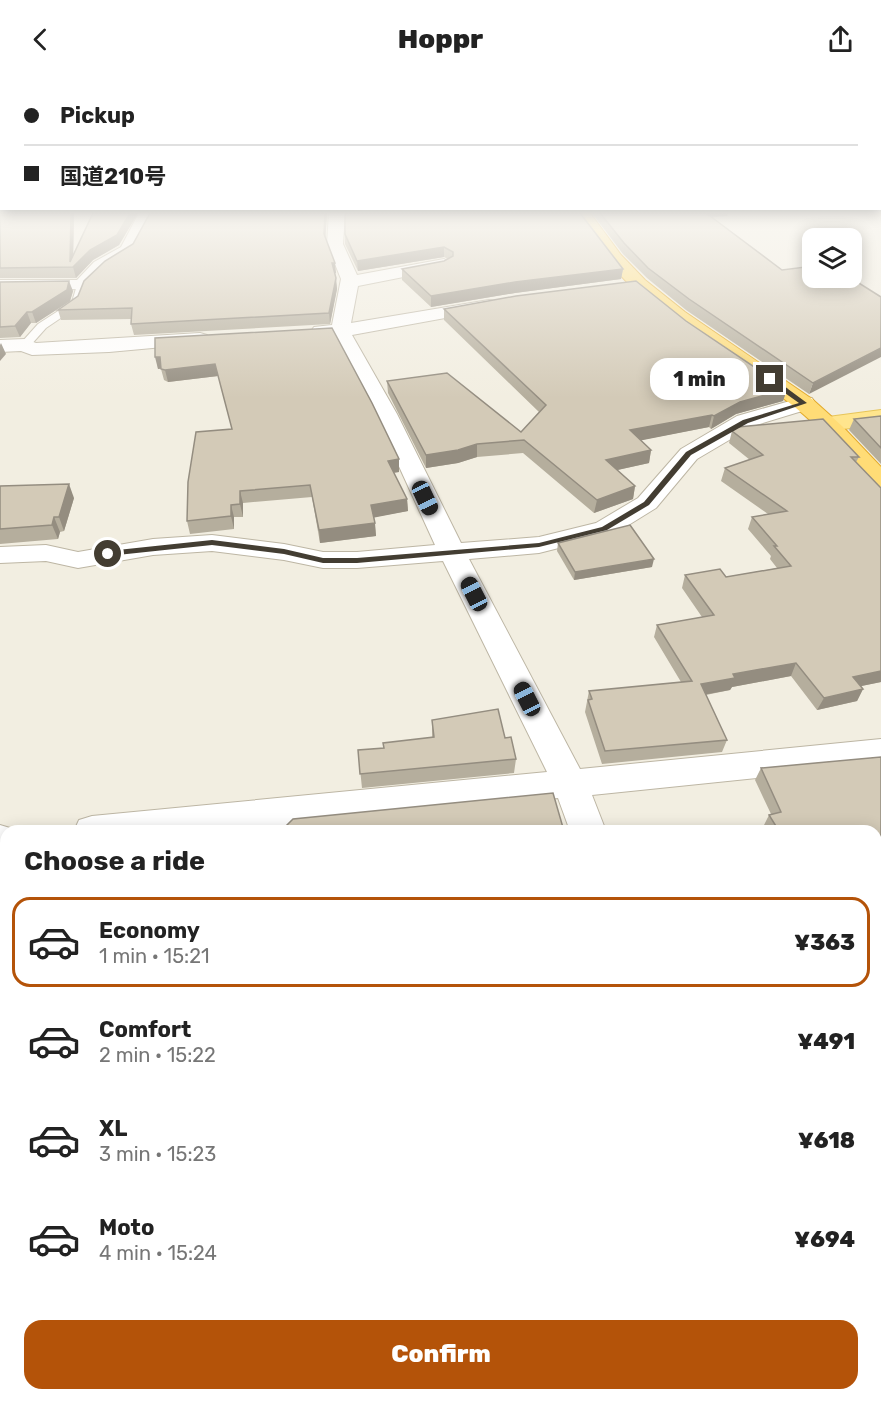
<!DOCTYPE html>
<meta charset="utf-8">
<style>
:root{--surface:#fff;--page:#f6f6f6;--text:#222;--muted:#767676;--line:#e0e0e0;--accent:#b45309}
body{margin:0;font-family:Rubik,"Noto Sans JP",sans-serif;background:var(--page);color:var(--text);height:100vh;display:flex;flex-direction:column;font-size:22px;white-space:nowrap}
*{box-sizing:border-box;margin:0}
p{font-size:20px;color:var(--muted)}
.icon{flex:none;width:33px;height:33px;fill:none;stroke:currentColor;stroke-width:2;stroke-linecap:round;stroke-linejoin:round}
.map{position:relative;flex:1;overflow:hidden}
.details{position:absolute;left:0px;top:747px;width:882px;height:576px;display:flex;flex-direction:column;background:var(--surface);border-radius:18px 18px 0 0;box-shadow:0 3px 15px #0003}
.details>*{flex:none}
.banner{position:absolute;left:0px;top:0px;width:882px;height:132px;box-shadow:0 3px 15px #0003;display:grid;align-content:center;height:132px;padding:0 24px;background:var(--surface)}
.tools{position:absolute;left:802px;top:150px;display:grid;gap:12px}
.tools a{display:grid;place-items:center;width:60px;height:60px;border-radius:12px;background:var(--surface);box-shadow:0 3px 15px #0003;font-size:30px}
.end{position:absolute;width:27px;height:27px;margin:-14px;border:8px solid #433d32;background:#fff;box-shadow:0 0 0 3px #fff}
.from{border-radius:50%}
.bubble{position:absolute;height:42px;border-radius:18px;background:var(--surface);box-shadow:0 3px 15px #0003;font-size:20px;font-weight:800;line-height:42px;text-align:center}
.car{position:absolute;width:18px;height:36px;margin:-18px -9px;border-radius:8px;box-shadow:0 0 4px 2px #0007;background:linear-gradient(#222 24%,#8ab4d8 0 40%,#222 0 76%,#8ab4d8 0 86%,#222 0)}
.banner b{display:flex;align-items:center;gap:21px;height:57px;font-size:22px}
.banner b+b{border-top:2px solid var(--line)}
.banner i{width:15px;height:15px;background:var(--text)}
ul{padding:0;list-style:none}
li{display:flex;align-items:center;gap:18px;height:90px;margin:0 12px 9px;padding:0 12px;border:3px solid transparent;border-radius:18px}
li div{flex:1}
li b{display:block;font-size:22px}
li em{font-style:normal;font-weight:800}
li.on{border-color:var(--accent)}
li>.icon{width:54px;height:54px;stroke-width:1.5}
h2{padding:0 24px;font-size:27px;line-height:72px}
.action{display:flex;gap:12px;margin-top:auto;padding:12px 24px}
.action a{flex:1;height:69px;border-radius:18px;background:var(--accent);color:#fff;font-size:24px;font-weight:800;line-height:69px;text-align:center}
header{display:flex;justify-content:space-between;align-items:center;height:78px;padding:0 24px;background:var(--surface);font-size:27px;font-weight:800}
.map>svg:first-child{display:block}
</style>
<header><svg class="icon" aria-label="back" viewBox="0 0 24 24"><path d="M15 5l-7 7 7 7"/></svg>Hoppr<svg class="icon" aria-label="share" viewBox="0 0 24 24"><path d="M12 15V3M7 8l5-5 5 5M5 13v7h14v-7"/></svg></header>
<div class="map">
<svg width="881" height="1323" viewBox="0 0 881 1323">
<rect width="100%" height="100%" fill="#f2eee1"/>
<g fill="none" stroke-linecap="round" stroke-linejoin="round">
<g stroke="#bdb6a4" stroke-width="2">
<polygon id="service" points="82,204 87,207 80,227 46,250 29,269 21,269 21,265 38,246 72,224 77,207"/>
</g>
<g stroke="#bdb6a4" stroke-width="2">
<g id="minor">
<polygon points="139,135 155,135 134,175 106,192 88,211 0,212 0,202 77,202 94,184 121,169"/>
<polygon points="329,135 345,135 343,166 357,197 444,181 452,186 444,191 358,208 351,245 489,222 495,223 498,227 495,231 489,232 352,257 397,336 461,465 539,459 596,445 638,420 681,371 737,338 804,319 812,320 815,325 812,330 753,348 697,381 656,430 614,456 539,475 469,481 580,691 881,661 881,687 592,717 606,753 570,753 558,720 237,753 74,753 79,742 92,738 547,694 443,483 357,490 323,490 284,482 212,473 153,477 78,490 46,483 0,485 0,469 46,467 78,474 153,461 212,457 284,466 323,474 357,474 435,467 375,336 334,259 314,257 311,253 314,249 332,247 341,201 327,166"/>
<polygon points="200,255 207,257 210,261 207,265 109,274 32,277 21,273 0,274 0,262 25,261 36,265"/>
<polygon points="0,747 20,753 6,753 6,777 0,777"/>
<polygon points="777,1317 833,1317 835,1323 779,1323"/>
</g>
</g>
<g stroke="#e7c55a" stroke-width="2">
<polygon id="primary" points="881,332 881,346 828,353 820,351 817,346 820,341 828,339"/>
</g>
<g stroke="#e3aa2a" stroke-width="2">
<path id="trunk" d="M574,135H590L621,177L645,202L685,234L812,321L842,348L881,389V410L872,408C848,381 824,353 796,330C740,285 673,253 624,201C605,181 590,158 574,135Z"/>
</g>
<use href="#service" fill="#fff" fill-rule="evenodd"/>
<use href="#minor" fill="#fff" fill-rule="evenodd"/>
<use href="#primary" fill="#ffe58d" fill-rule="evenodd"/>
<use href="#trunk" fill="#ffdc76" fill-rule="evenodd"/>
</g>
<g fill="#b5ae9d">
<polygon points="0,135 74,135 73,177 93,135 138,135 119,167 93,182 76,200 0,200"/>
<polygon points="150,135 327,135 325,159 336,195 335,195 337,211 330,246 134,257 131,246 132,241 61,242 58,232 78,218 133,166"/>
<polygon points="592,135 728,135 727,138 712,139 782,192 851,200 809,316 686,232 647,200 623,176"/>
<polygon points="345,156 623,191 621,201 515,215 431,229 402,202 402,191 444,183 448,181 444,179 358,193 345,166"/>
<polygon points="0,204 73,213 70,223 36,245 31,245 20,259 0,260"/>
<polygon points="444,231 686,243 787,311 783,323 736,336 711,351 709,349 641,362 651,372 649,385 617,392 635,408 633,421 594,435 523,375 477,379 458,385 426,390 388,315 387,303 521,354 539,334 444,242"/>
<polygon points="155,260 399,381 399,394 394,395 407,421 408,433 374,439 376,458 320,465 312,419 243,425 243,439 234,439 234,451 190,456 187,443 232,351 218,298 168,304 164,302 161,291 158,291"/>
<polygon points="881,338 881,386 849,352 854,341"/>
<polygon points="732,353 859,379 856,384 881,604 861,608 863,611 857,623 817,632 791,598 732,609 730,612 706,617 727,662 722,674 602,686 585,634 589,613 681,604 654,559 657,547 702,539 682,510 685,497 726,499 777,490 770,481 771,478 748,451 752,439 768,436 721,403 725,390 750,382 729,365"/>
<polygon points="0,408 74,420 64,453 60,454 58,461 0,466"/>
<polygon points="558,465 652,489 574,502 557,473"/>
<polygon points="432,642 505,660 516,681 514,695 362,710 358,672 384,670 432,659"/>
<polygon points="881,679 881,797 876,798 876,753 765,753 763,749 769,737 771,736 755,702 761,690"/>
<polygon points="624,1317 746,1317 748,1323 626,1323"/>
</g>
<g fill="#948d80">
<polygon points="71,135 74,135 73,189 90,172 130,135 138,135 119,167 93,182 76,200 73,189 70,184"/>
<polygon points="325,135 327,135 325,166 324,156"/>
<polygon points="696,135 728,135 727,138 695,141"/>
<polygon points="444,169 444,179 358,193 357,183"/>
<polygon points="332,185 335,185 336,195 333,196"/>
<polygon points="623,191 621,201 515,215 431,229 431,218 515,204"/>
<polygon points="336,200 337,211 330,246 329,235"/>
<polygon points="69,203 73,213 70,223 36,245 32,234"/>
<polygon points="27,234 31,245 20,259 15,248"/>
<polygon points="1,265 6,276 0,283 0,267"/>
<polygon points="881,270 881,279 809,316 813,305"/>
<polygon points="155,279 160,279 163,290 158,291"/>
<polygon points="215,286 218,298 168,304 165,292"/>
<polygon points="787,311 783,323 736,336 711,351 714,338 740,324"/>
<polygon points="712,337 709,349 628,365 630,352"/>
<polygon points="477,366 477,379 458,385 426,390 426,377"/>
<polygon points="651,372 649,385 604,395 606,382"/>
<polygon points="399,381 399,394 389,395 388,383"/>
<polygon points="69,406 74,420 64,453 59,439"/>
<polygon points="635,408 633,421 594,435 597,422"/>
<polygon points="240,413 243,425 243,439 240,426"/>
<polygon points="407,421 408,433 372,440 371,427"/>
<polygon points="231,427 234,439 234,451 231,438"/>
<polygon points="54,439 60,454 58,461 52,447"/>
<polygon points="375,445 376,458 320,465 319,452"/>
<polygon points="654,481 652,489 574,502 575,494"/>
<polygon points="796,585 791,598 732,609 730,612 697,618 701,606 733,596"/>
<polygon points="881,593 881,604 847,611 853,599"/>
<polygon points="863,611 857,623 817,632 824,620"/>
<polygon points="881,787 881,797 876,798 876,788"/>
<polygon points="257,1317 270,1317 259,1321 259,1323 253,1323 253,1318"/>
</g>
<g fill="#d3cab7" stroke="#948d80" stroke-width="1.5">
<polygon points="0,135 71,135 70,184 93,135 130,135 117,157 90,172 73,189 0,190"/>
<polygon points="150,135 325,135 324,156 335,185 332,185 336,200 329,235 131,246 132,230 58,232 78,218 84,203 105,183 133,166"/>
<polygon points="345,135 580,135 623,191 515,204 431,218 402,191 444,183 453,178 453,174 444,169 357,183 345,156"/>
<polygon points="600,135 705,135 710,138 782,192 813,188 813,200 851,200 881,219 881,270 813,305 689,221 648,190 624,165"/>
<polygon points="69,203 67,212 32,234 27,234 15,248 0,249 0,204"/>
<polygon points="636,203 686,243 787,311 740,324 714,338 712,337 630,352 651,372 606,382 635,408 597,422 524,362 477,366 458,372 426,377 387,303 447,295 521,354 546,327 444,231 516,218"/>
<polygon points="332,250 372,325 399,381 388,383 407,421 371,427 375,445 319,452 310,407 240,413 240,426 231,427 231,438 187,443 188,404 196,354 232,351 215,286 165,292 161,291 160,279 155,279 155,260"/>
<polygon points="881,338 881,370 854,341"/>
<polygon points="823,341 859,379 851,379 881,410 881,593 853,599 863,611 824,620 796,585 733,596 735,600 701,606 727,662 605,673 588,622 592,621 589,613 692,603 657,547 714,537 685,497 720,491 726,499 791,488 774,468 777,468 752,439 787,433 725,390 763,377 732,353 738,349"/>
<polygon points="69,406 59,439 54,439 52,447 0,451 0,408"/>
<polygon points="630,447 654,481 575,494 558,465"/>
<polygon points="498,631 505,660 511,659 516,681 360,696 358,672 384,670 383,665 434,659 432,642"/>
<polygon points="881,679 881,787 876,788 876,753 779,753 769,737 781,734 761,690"/>
<polygon points="553,715 564,753 281,753 293,741"/>
<polygon points="6,1313 6,1317 257,1317 253,1318 253,1323 0,1323 0,1315"/>
<polygon points="434,1317 540,1317 541,1323 434,1323"/>
<polygon points="631,1317 746,1317 748,1323 632,1323"/>
</g>
<linearGradient id="sky" x2="0" y2="1"><stop stop-color="#89bcec"/><stop offset="0.42" stop-color="#f9f7f2"/><stop offset="1" stop-color="#f9f7f2" stop-opacity="0"/></linearGradient>
<rect width="881" height="320" fill="url(#sky)"/>
<polygon fill="#433d32" points="768,300 773,300 807,325 748,345 691,377 649,427 607,452 539,469 357,485 323,485 284,476 212,467 108,478 105,476 108,473 212,462 284,471 323,480 357,480 539,465 602,449 644,424 686,374 743,342 799,325 768,303"/>
</svg>
<div class="tools">
<a><svg class="icon" aria-label="layers" viewBox="0 0 24 24"><path d="M12 4l9 5-9 5-9-5zM3 14l9 5 9-5"/></svg></a>
</div>
<i class="end from" style="left:108px;top:476px"></i>
<i class="end" style="left:770px;top:301px"></i>
<div class="bubble" style="left:650px;top:280px;width:99px">1 min</div>
<i class="car" style="left:425px;top:420px;rotate:155deg"></i>
<i class="car" style="left:474px;top:516px;rotate:333deg"></i>
<i class="car" style="left:527px;top:621px;rotate:333deg"></i>
<div class="banner">
<b><i class="from"></i>Pickup</b>
<b><i></i>国道210号</b>
</div>
<section class="details">
<h2>Choose a ride</h2>
<ul>
<li class="on"><svg class="icon" aria-label="car" viewBox="0 0 24 24"><path d="M5 17H2v-5l4-1 3-4h7l3 4 3 1v5h-3M9 17h6M6 11h13"/><circle cx="7" cy="17" r="2"/><circle cx="17" cy="17" r="2"/></svg><div><b>Economy</b><p>1 min · 15:21</p></div><em>¥363</em></li>
<li><svg class="icon" aria-label="car" viewBox="0 0 24 24"><path d="M5 17H2v-5l4-1 3-4h7l3 4 3 1v5h-3M9 17h6M6 11h13"/><circle cx="7" cy="17" r="2"/><circle cx="17" cy="17" r="2"/></svg><div><b>Comfort</b><p>2 min · 15:22</p></div><em>¥491</em></li>
<li><svg class="icon" aria-label="car" viewBox="0 0 24 24"><path d="M5 17H2v-5l4-1 3-4h7l3 4 3 1v5h-3M9 17h6M6 11h13"/><circle cx="7" cy="17" r="2"/><circle cx="17" cy="17" r="2"/></svg><div><b>XL</b><p>3 min · 15:23</p></div><em>¥618</em></li>
<li><svg class="icon" aria-label="car" viewBox="0 0 24 24"><path d="M5 17H2v-5l4-1 3-4h7l3 4 3 1v5h-3M9 17h6M6 11h13"/><circle cx="7" cy="17" r="2"/><circle cx="17" cy="17" r="2"/></svg><div><b>Moto</b><p>4 min · 15:24</p></div><em>¥694</em></li>
</ul>
<div class="action"><a>Confirm</a></div>
</section>
</div>
